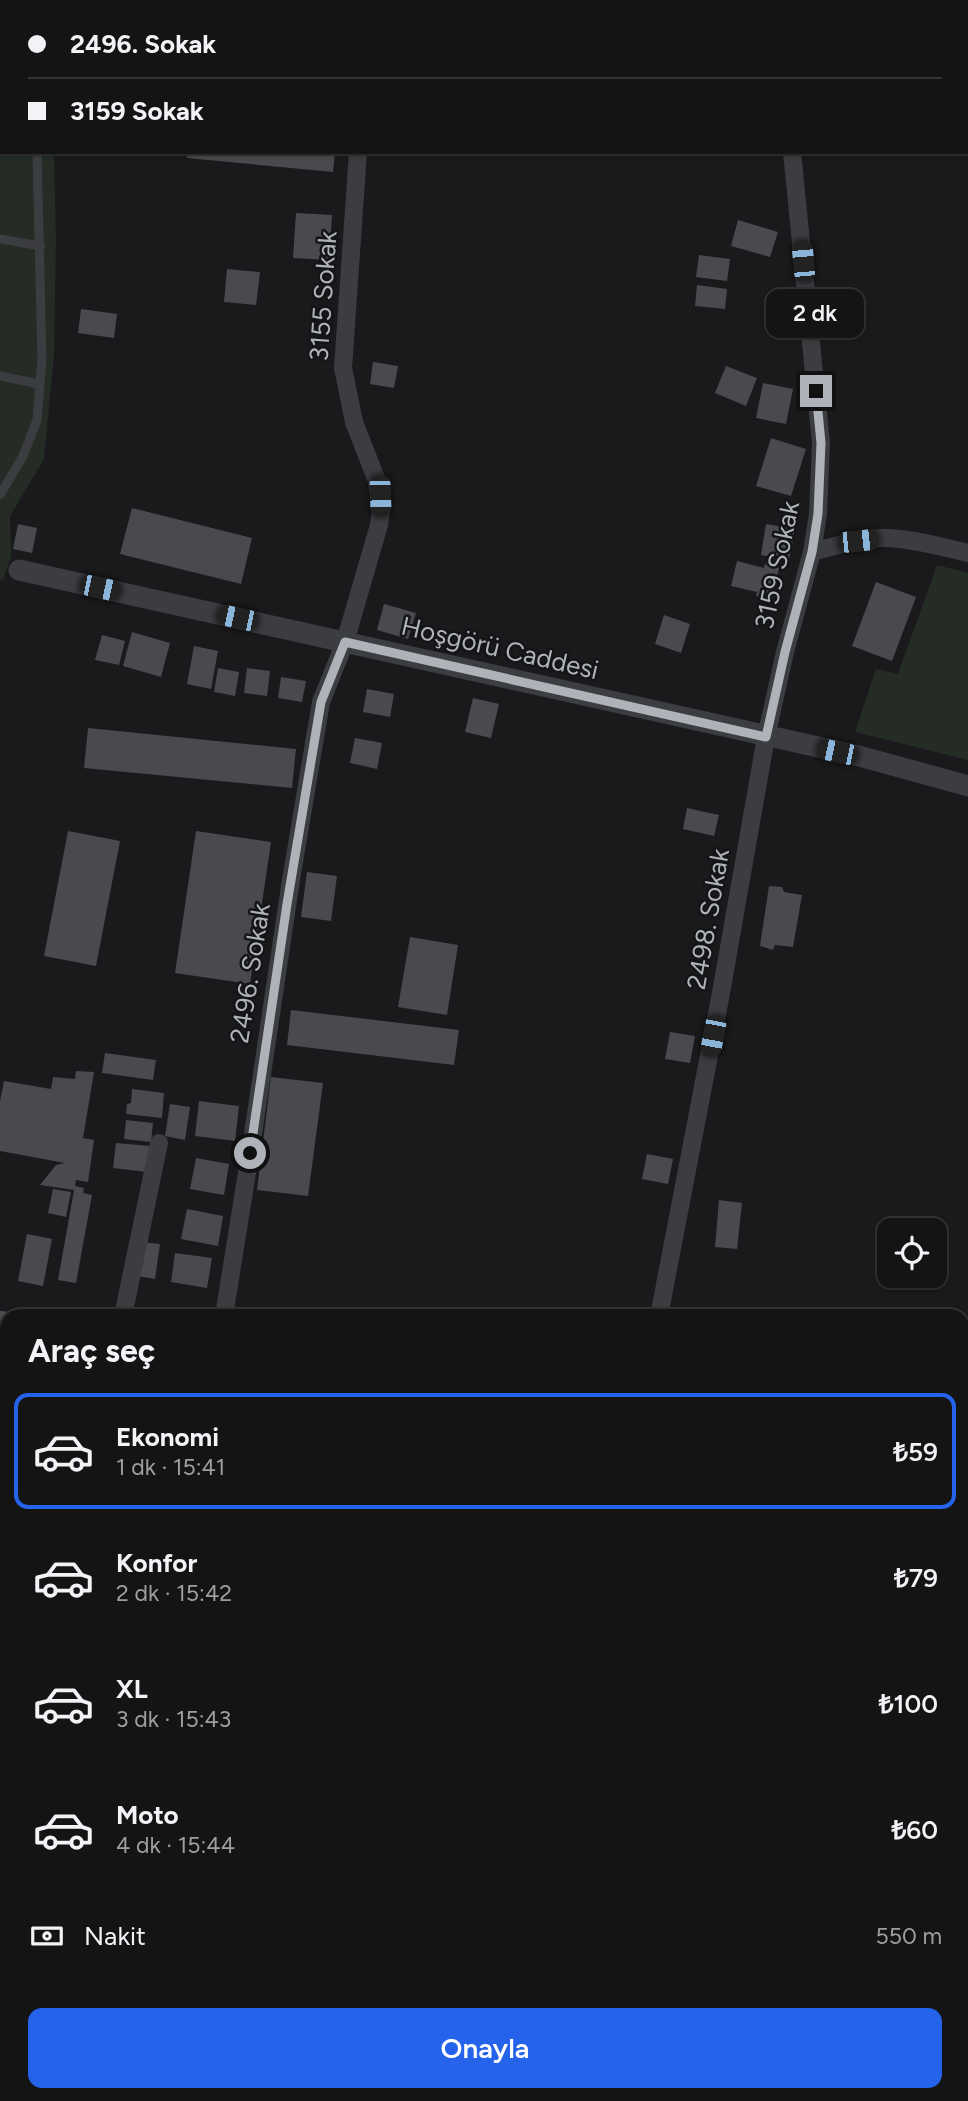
<!DOCTYPE html>
<html lang="tr">
<meta charset="utf-8">
<style>
:root{--surface:#141415;--page:#212122;--text:#f1f3f6;--muted:#9d9ea0;--line:#333334;--accent:#2563eb}
body{margin:0;font-family:Figtree,sans-serif;background:var(--page);color:var(--text);height:100vh;display:flex;flex-direction:column;font-size:26px;white-space:nowrap}
*{box-sizing:border-box;margin:0}
p{font-size:23px;color:var(--muted)}
.icon{flex:none;width:38px;height:38px;fill:none;stroke:currentColor;stroke-width:2;stroke-linecap:round;stroke-linejoin:round}
.map{position:relative;flex:1;overflow:hidden}
.side{position:absolute;left:0px;top:1309px;width:970px;height:793px;display:flex;flex-direction:column;background:var(--surface);border-radius:21px 21px 0 0;box-shadow:0 2px 5px #0004,0 0 0 2px var(--line)}
.side>*{flex:none}
.banner{position:absolute;left:0px;top:0px;width:970px;height:154px;box-shadow:0 2px 5px #0004,0 0 0 2px var(--line);display:grid;align-content:center;height:154px;padding:0 28px;background:var(--surface)}
.fabs{position:absolute;left:877px;top:1218px;display:grid;gap:14px}
.fabs a{display:grid;place-items:center;width:70px;height:70px;border-radius:14px;background:var(--surface);box-shadow:0 2px 5px #0004,0 0 0 2px var(--line);font-size:35px}
.end{position:absolute;width:32px;height:32px;margin:-16px;border:9px solid #aeb3ba;background:#111;box-shadow:0 0 0 4px #111}
.from{border-radius:50%}
.bubble{position:absolute;height:49px;border-radius:14px;background:var(--surface);box-shadow:0 2px 5px #0004,0 0 0 2px var(--line);font-size:23px;font-weight:600;line-height:49px;text-align:center}
.car{position:absolute;width:21px;height:42px;margin:-21px -10px;border-radius:9px;box-shadow:0 0 5px 2px #0007;background:linear-gradient(#222 24%,#8ab4d8 0 40%,#222 0 76%,#8ab4d8 0 86%,#222 0)}
.banner b{display:flex;align-items:center;gap:24px;height:66px;font-size:26px}
.banner b+b{border-top:2px solid var(--line)}
.banner i{width:18px;height:18px;background:var(--text)}
ul{padding:0;list-style:none}
li{display:flex;align-items:center;gap:21px;height:116px;margin:0 14px 10px;padding:0 14px;border:4px solid transparent;border-radius:14px}
li div{flex:1}
li b{display:block;font-size:26px}
li em{font-style:normal;font-weight:600}
li.active{border-color:var(--accent)}
li>.icon{width:63px;height:63px;stroke-width:1.5}
h2{padding:0 28px;font-size:32px;line-height:84px}
.pay{display:flex;align-items:center;gap:18px;height:77px;padding:0 28px;font-size:26px}
.pay p{margin-inline-start:auto}
.primary-button{display:flex;gap:14px;margin-top:auto;padding:14px 28px}
.primary-button a{flex:1;height:80px;border-radius:14px;background:var(--accent);color:#fff;font-size:28px;font-weight:600;line-height:80px;text-align:center}
.map>svg:first-child{display:block}
</style>
<div class="map">
<svg width="968" height="2101" viewBox="0 0 968 2101">
<rect width="100%" height="100%" fill="#1a1a1c"/>
<g fill="#242c25">
<polygon points="0,0 51,0 2,2 2,152 54,152 56,241 54,355 44,459 10,516 11,557 3,580 0,580"/>
<polygon points="937,565 968,573 968,760 855,732 876,669 898,674"/>
</g>
<g fill="#494a4e">
<polygon points="188,152 335,152 333,172 187,158"/>
<polygon points="296,213 332,215 329,260 293,258"/>
<polygon points="738,220 778,232 770,257 731,246"/>
<polygon points="699,255 730,259 727,281 696,277"/>
<polygon points="227,269 260,272 256,305 224,302"/>
<polygon points="697,285 727,289 725,309 695,306"/>
<polygon points="81,309 117,314 114,338 78,333"/>
<polygon points="373,362 398,366 394,388 370,384"/>
<polygon points="726,366 757,378 746,406 715,393"/>
<polygon points="763,383 793,389 786,424 756,418"/>
<polygon points="771,438 806,449 791,496 756,486"/>
<polygon points="132,508 252,538 241,584 120,554"/>
<polygon points="18,524 37,528 32,553 13,549"/>
<polygon points="766,524 795,529 789,560 761,555"/>
<polygon points="737,561 764,568 765,564 779,568 772,600 756,596 757,592 731,586"/>
<polygon points="876,582 916,597 892,661 852,646"/>
<polygon points="384,604 416,613 408,639 377,630"/>
<polygon points="664,615 690,624 681,653 655,644"/>
<polygon points="132,632 170,643 161,677 123,666"/>
<polygon points="102,635 125,641 119,665 95,660"/>
<polygon points="194,646 218,651 211,689 187,684"/>
<polygon points="218,668 239,672 235,696 214,692"/>
<polygon points="247,668 270,671 267,696 244,693"/>
<polygon points="281,677 306,681 302,702 278,698"/>
<polygon points="367,689 394,694 390,717 363,712"/>
<polygon points="473,698 499,704 491,738 465,732"/>
<polygon points="88,728 296,749 292,788 84,768"/>
<polygon points="355,738 382,743 377,769 350,763"/>
<polygon points="687,808 719,815 714,836 683,829"/>
<polygon points="68,831 120,841 96,966 44,956"/>
<polygon points="196,831 271,842 250,984 175,973"/>
<polygon points="307,872 337,876 331,921 301,917"/>
<polygon points="769,886 782,887 784,892 802,895 793,947 775,945 773,950 760,946"/>
<polygon points="410,937 458,945 447,1015 398,1007"/>
<polygon points="291,1010 459,1030 454,1065 287,1045"/>
<polygon points="670,1032 695,1036 690,1063 665,1059"/>
<polygon points="105,1053 156,1060 153,1080 102,1073"/>
<polygon points="76,1071 94,1072 83,1138 94,1140 88,1182 76,1180 75,1186 84,1188 83,1193 92,1195 76,1283 58,1280 74,1190 40,1185 56,1165 65,1163 0,1151 0,1101 4,1081 51,1089 53,1077 75,1079"/>
<polygon points="271,1077 323,1083 308,1196 257,1190"/>
<polygon points="132,1089 164,1093 162,1118 126,1114 127,1104 131,1103"/>
<polygon points="199,1101 239,1106 235,1141 195,1136"/>
<polygon points="170,1104 190,1107 185,1140 165,1136"/>
<polygon points="126,1120 153,1123 151,1142 124,1139"/>
<polygon points="116,1143 150,1146 147,1172 113,1168"/>
<polygon points="647,1154 673,1159 668,1184 642,1179"/>
<polygon points="196,1158 229,1164 224,1195 190,1189"/>
<polygon points="53,1189 71,1192 66,1217 48,1213"/>
<polygon points="719,1200 742,1203 737,1249 715,1247"/>
<polygon points="187,1209 223,1216 218,1246 181,1239"/>
<polygon points="27,1234 52,1239 43,1286 18,1281"/>
<polygon points="142,1242 160,1244 155,1279 137,1276"/>
<polygon points="175,1253 212,1258 207,1288 171,1282"/>
<polygon points="2,1355 7,1356 7,1387 0,1386"/>
<polygon points="962,1438 968,1440 968,1467 962,1465"/>
<rect x="0" y="1501" width="7" height="20"/>
</g>
<g fill="none" stroke-linecap="round" stroke-linejoin="round">
<g stroke="#3c3d41" stroke-width="9">
<polyline points="35,2 35,0"/>
<polyline points="0,73 2,73"/>
<polyline points="0,239 41,246"/>
<polyline points="0,376 39,384"/>
<polyline points="0,495 23,456 37,420 42,360 37,152"/>
</g>
<g stroke="#3c3d41" stroke-width="18">
<polyline points="767,0 767,2"/>
<polyline points="371,2 371,0"/>
<path d="M812,552C836,546 862,537 887,538C914,539 942,547 968,553"/>
<polyline points="123,1316 159,1143"/>
<polyline points="224,1316 250,1154 291,880 321,702 345,642 379,525 381,510 377,481 354,422 343,368 358,152"/>
<polyline points="659,1316 721,993 766,737 785,652 812,552 818,514 821,443 792,152"/>
<polyline points="0,1526 7,1526"/>
</g>
<g stroke="#3c3d41" stroke-width="21">
<polyline points="19,570 859,756 968,786"/>
<polyline points="962,1510 968,1510"/>
<polyline points="0,1581 7,1581"/>
</g>
<g stroke="#4a4c50" stroke-width="24">
<polyline points="0,1323 7,1324"/>
<polyline points="962,1574 968,1574"/>
<polyline points="962,1600 968,1600"/>
</g>
<g stroke="#535559" stroke-width="4.5" stroke-dasharray="9 7" stroke-linecap="butt">
<polyline points="962,1549 968,1549"/>
<polyline points="0,1554 7,1554"/>
</g>
</g>
<g fill="none" stroke-linecap="round" stroke-linejoin="round">
<polyline stroke="#aeb3ba" stroke-width="9" points="250,1153 287,904 321,702 345,642 766,737 785,652 812,552 818,514 821,443 816,391"/>
</g>
<g text-anchor="middle" dominant-baseline="central" stroke-width="5" stroke-linejoin="round" paint-order="stroke">
<g font-size="26" fill="#aeb3ba" stroke="#151517">
<text transform="translate(323 296) rotate(-86)">3155 Sokak</text>
<text transform="translate(777 565) rotate(-78)">3159 Sokak</text>
<text transform="translate(500 648) rotate(13)">Hoşgörü Caddesi</text>
<text transform="translate(708 919) rotate(-80)">2498. Sokak</text>
<text transform="translate(250 973) rotate(-81)">2496. Sokak</text>
</g>
</g>
</svg>
<div class="fabs">
<a><svg class="icon" aria-label="locate" viewBox="0 0 24 24"><circle cx="12" cy="12" r="6"/><path d="M12 2v4M12 18v4M2 12h4M18 12h4"/></svg></a>
</div>
<i class="end from" style="left:250px;top:1153px"></i>
<i class="end" style="left:816px;top:391px"></i>
<div class="bubble" style="left:766px;top:289px;width:98px">2 dk</div>
<i class="car" style="left:803px;top:261px;rotate:355deg"></i>
<i class="car" style="left:380px;top:496px;rotate:178deg"></i>
<i class="car" style="left:858px;top:541px;rotate:84deg"></i>
<i class="car" style="left:100px;top:588px;rotate:102deg"></i>
<i class="car" style="left:237px;top:618px;rotate:282deg"></i>
<i class="car" style="left:837px;top:752px;rotate:282deg"></i>
<i class="car" style="left:713px;top:1036px;rotate:191deg"></i>
<div class="banner">
<b><i class="from"></i>2496. Sokak</b>
<b><i></i>3159 Sokak</b>
</div>
<section class="side">
<h2>Araç seç</h2>
<ul>
<li class="active"><svg class="icon" aria-label="car" viewBox="0 0 24 24"><path d="M5 17H2v-5l4-1 3-4h7l3 4 3 1v5h-3M9 17h6M6 11h13"/><circle cx="7" cy="17" r="2"/><circle cx="17" cy="17" r="2"/></svg><div><b>Ekonomi</b><p>1 dk · 15:41</p></div><em>₺59</em></li>
<li><svg class="icon" aria-label="car" viewBox="0 0 24 24"><path d="M5 17H2v-5l4-1 3-4h7l3 4 3 1v5h-3M9 17h6M6 11h13"/><circle cx="7" cy="17" r="2"/><circle cx="17" cy="17" r="2"/></svg><div><b>Konfor</b><p>2 dk · 15:42</p></div><em>₺79</em></li>
<li><svg class="icon" aria-label="car" viewBox="0 0 24 24"><path d="M5 17H2v-5l4-1 3-4h7l3 4 3 1v5h-3M9 17h6M6 11h13"/><circle cx="7" cy="17" r="2"/><circle cx="17" cy="17" r="2"/></svg><div><b>XL</b><p>3 dk · 15:43</p></div><em>₺100</em></li>
<li><svg class="icon" aria-label="car" viewBox="0 0 24 24"><path d="M5 17H2v-5l4-1 3-4h7l3 4 3 1v5h-3M9 17h6M6 11h13"/><circle cx="7" cy="17" r="2"/><circle cx="17" cy="17" r="2"/></svg><div><b>Moto</b><p>4 dk · 15:44</p></div><em>₺60</em></li>
</ul>
<div class="pay"><svg class="icon" aria-label="cash" viewBox="0 0 24 24"><path d="M3 7h18v10H3z"/><circle cx="12" cy="12" r="2"/></svg>Nakit<p>550 m</p></div>
<div class="primary-button"><a>Onayla</a></div>
</section>
</div>
